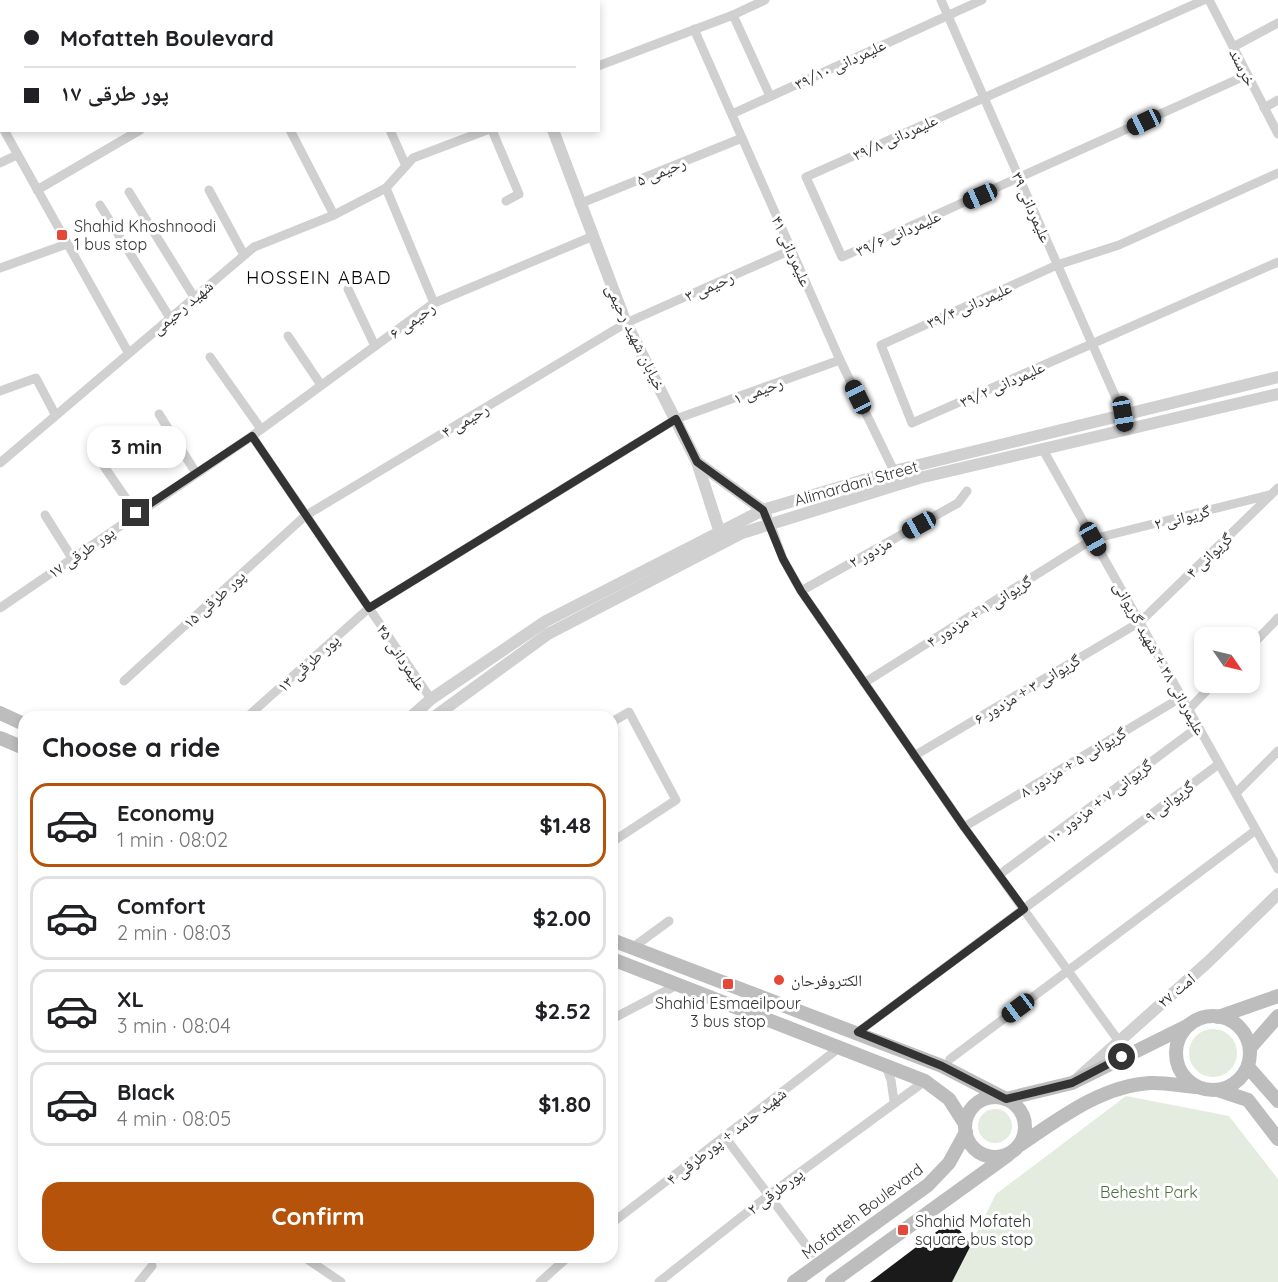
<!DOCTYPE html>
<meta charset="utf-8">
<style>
:root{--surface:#fff;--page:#f6f6f6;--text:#202124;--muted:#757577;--line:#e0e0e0;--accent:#b45309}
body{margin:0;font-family:Quicksand,"Noto Naskh Arabic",sans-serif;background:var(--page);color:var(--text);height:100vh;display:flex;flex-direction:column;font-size:22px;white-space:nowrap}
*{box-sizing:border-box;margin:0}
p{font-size:20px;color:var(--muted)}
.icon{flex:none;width:33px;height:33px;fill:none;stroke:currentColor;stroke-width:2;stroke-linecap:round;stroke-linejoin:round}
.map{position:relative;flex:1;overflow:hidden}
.sheet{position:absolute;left:18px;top:711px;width:600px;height:552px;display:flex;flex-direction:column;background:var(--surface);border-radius:18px;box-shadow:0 3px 9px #0003}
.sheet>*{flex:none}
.top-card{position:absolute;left:0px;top:0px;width:600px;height:132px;box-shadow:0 3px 9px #0003;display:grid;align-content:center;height:132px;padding:0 24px;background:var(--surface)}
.needle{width:39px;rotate:124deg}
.fabs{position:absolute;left:1194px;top:627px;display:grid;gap:12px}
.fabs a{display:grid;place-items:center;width:66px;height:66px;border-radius:12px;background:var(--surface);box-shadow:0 3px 9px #0003;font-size:30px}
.end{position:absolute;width:27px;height:27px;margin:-14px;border:8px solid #333;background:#fff;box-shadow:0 0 0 3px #fff}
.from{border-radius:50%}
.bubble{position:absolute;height:42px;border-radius:18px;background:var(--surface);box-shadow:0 3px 9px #0003;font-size:20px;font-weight:700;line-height:42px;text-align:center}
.car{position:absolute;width:18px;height:36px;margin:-18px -9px;border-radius:8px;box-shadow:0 0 4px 2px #0007;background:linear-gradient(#222 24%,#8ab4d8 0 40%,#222 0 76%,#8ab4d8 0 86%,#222 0)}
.top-card b{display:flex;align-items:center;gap:21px;height:57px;font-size:22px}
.top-card b+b{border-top:2px solid var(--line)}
.top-card i{width:15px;height:15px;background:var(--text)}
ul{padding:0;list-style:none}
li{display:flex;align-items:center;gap:18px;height:84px;margin:0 12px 9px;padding:0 12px;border:3px solid var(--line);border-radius:18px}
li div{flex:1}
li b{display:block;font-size:22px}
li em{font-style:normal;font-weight:700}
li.on{border-color:var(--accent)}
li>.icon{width:54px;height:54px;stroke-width:1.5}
h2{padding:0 24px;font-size:27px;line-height:72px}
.button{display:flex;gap:12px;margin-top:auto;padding:12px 24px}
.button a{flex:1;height:69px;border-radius:18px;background:var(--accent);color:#fff;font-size:24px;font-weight:700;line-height:69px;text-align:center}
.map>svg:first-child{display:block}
</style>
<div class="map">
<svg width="1278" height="1282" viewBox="0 0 1278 1282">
<rect width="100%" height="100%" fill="#fff"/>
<g fill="#e4ecdf">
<circle cx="1213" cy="1053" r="24"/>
<polygon points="1126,1096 1229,1116 1278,1179 1278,1282 952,1282 996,1194"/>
<circle cx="995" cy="1126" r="17"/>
</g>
<polygon fill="#1a1a1a" points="952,1220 971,1245 952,1282 870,1282"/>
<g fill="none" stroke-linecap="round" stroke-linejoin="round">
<g stroke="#d0d0d0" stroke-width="9">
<polyline points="225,0 226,2"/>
<polyline points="941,0 1123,414"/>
<polyline points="1204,0 806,177 842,257 1247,75"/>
<polyline points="1209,0 1278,134"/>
<polyline points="144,2 147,0"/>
<polyline points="482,2 485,0"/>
<polyline points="733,15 770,96"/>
<polyline points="694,29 840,360 894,471"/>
<polyline points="1233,47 1278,23"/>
<polyline points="598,66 733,15 765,0"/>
<polyline points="0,71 2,71"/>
<polyline points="1264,108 1278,100"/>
<polyline points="732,114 982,0"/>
<polyline points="4,130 128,352"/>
<polyline points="290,130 334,215"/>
<polyline points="390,130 406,166"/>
<polyline points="492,130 519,194 506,201"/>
<polyline points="0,163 17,155"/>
<polyline points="1278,173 1119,245 1057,265 881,345 912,423 1278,262"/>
<polyline points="386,188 434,303"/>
<polyline points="37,190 140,130"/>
<polyline points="209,190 244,255"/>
<polyline points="129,192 194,297"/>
<polyline points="579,204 742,138"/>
<polyline points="100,205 170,318"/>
<polyline points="0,268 67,244"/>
<polyline points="348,289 375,346"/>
<polyline points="288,336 321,385"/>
<polyline points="210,357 261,429"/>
<polyline points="0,391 36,378 55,414"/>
<polyline points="159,414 196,473"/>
<polyline points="252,436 431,699"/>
<polyline points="1042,448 1278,869"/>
<polyline points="99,459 136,513"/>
<polyline points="0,463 254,247 334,215 386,188 413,158 487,130"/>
<polyline points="45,515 72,558"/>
<polyline points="770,523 783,559 801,591 964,827 1118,1040"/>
<polyline points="801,591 958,503 967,491"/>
<polyline points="0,608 252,436 434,303 591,237"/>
<polyline points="1250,647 1278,618"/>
<polyline points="124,681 305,516 626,323 791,250"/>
<polyline points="864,683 1093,539 1269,495"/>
<polyline points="1189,709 1215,682"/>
<polyline points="247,717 369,608 676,419 840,360"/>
<polyline points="612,722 629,712 676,800 612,842"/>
<polyline points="914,756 1140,622 1278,488"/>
<polyline points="1236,793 1278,751"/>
<polyline points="964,827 1182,697"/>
<polyline points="999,875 1198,727"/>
<polyline points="632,948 669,921"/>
<polyline points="612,1019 679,984"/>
<polyline points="858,1032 1219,764"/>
<polyline points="950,1059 1256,830"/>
<polyline points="886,1066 891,1080 894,1101"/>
<polyline points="725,1137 812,1253"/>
<polyline points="612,1223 839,1048"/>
<polyline points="304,1257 341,1282"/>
<polyline points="139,1282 152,1266"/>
<polyline points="540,1282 568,1257"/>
<polyline points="659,1282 769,1195 925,1081"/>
</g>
<g stroke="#d0d0d0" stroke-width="12">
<polyline points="511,0 511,2"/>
<polyline points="553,130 626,323 697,462 721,536"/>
<polyline points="697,462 763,510 766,516"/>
<polyline points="411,717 431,699 546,621 763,510 894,471 1278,377"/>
<polyline points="434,717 548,634 742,533 919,478 1278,394"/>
<polyline points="1078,1078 1208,962 1278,894"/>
</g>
<g stroke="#bdbdbd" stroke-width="14">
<polyline points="0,713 24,724"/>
<polyline points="0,738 24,748"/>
<polyline points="612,940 942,1066 1006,1099"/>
<polyline points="612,959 925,1081 949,1099 965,1124"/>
<circle cx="1213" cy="1053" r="37"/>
<polyline points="1218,1017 1278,996"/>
<polyline points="1250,1048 1278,1016"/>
<polyline points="1248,1067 1278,1101"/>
<polyline points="1218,1090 1248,1100 1278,1139"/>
<circle cx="995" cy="1127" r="30"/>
<polyline points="1006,1099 1072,1083 1189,1025"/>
<path d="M1020,1145C1059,1119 1101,1086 1150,1083C1165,1082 1181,1086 1196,1087"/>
<polyline points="794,1282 928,1185 949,1163 966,1132"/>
<polyline points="832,1282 1008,1155"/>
</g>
</g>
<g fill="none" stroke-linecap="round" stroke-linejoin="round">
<polyline stroke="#333" stroke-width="8" points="136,513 252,436 369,608 676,419 697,462 763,510 783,559 801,591 964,827 1024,909 858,1032 942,1066 1006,1099 1072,1083 1122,1057"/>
</g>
<g fill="#e54739" stroke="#fff" stroke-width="2">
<rect x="56" y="229" width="12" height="12" rx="3"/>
<circle cx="779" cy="980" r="6"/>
<rect x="722" y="978" width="12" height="12" rx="3"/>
<rect x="897" y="1224" width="12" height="12" rx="3"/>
</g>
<g text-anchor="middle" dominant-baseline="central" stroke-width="6" stroke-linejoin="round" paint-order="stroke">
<g font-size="16" fill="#333" stroke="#fff">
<text transform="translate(840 64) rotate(-25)">علیمردانی ۳۹/۱۰</text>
<text transform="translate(1243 67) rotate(63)">خرسند</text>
<text transform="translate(895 137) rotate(-24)">علیمردانی ۳۹/۸</text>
<text transform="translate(661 171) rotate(-22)">رحیمی ۵</text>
<text transform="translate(1032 207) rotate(66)">علیمردانی ۳۹</text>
<text transform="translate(898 233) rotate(-24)">علیمردانی ۳۹/۶</text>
<text transform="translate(792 251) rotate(66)">علیمردانی ۴۱</text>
<text transform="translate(709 286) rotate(-24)">رحیمی ۳</text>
<text transform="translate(969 305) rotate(-24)">علیمردانی ۳۹/۴</text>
<text transform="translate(182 307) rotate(-40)">شهید رحیمی</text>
<text transform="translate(412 320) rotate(-35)">رحیمی ۶</text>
<text transform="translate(636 337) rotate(64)">خیابان شهید رحیمی</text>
<text transform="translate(1002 384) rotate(-24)">علیمردانی ۳۹/۲</text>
<text transform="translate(758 390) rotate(-20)">رحیمی ۱</text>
<text transform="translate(465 420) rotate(-31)">رحیمی ۴</text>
<text transform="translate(856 483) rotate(-16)">Alimardani Street</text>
<text transform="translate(1182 517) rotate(-14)">گریوانی ۲</text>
<text transform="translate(81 552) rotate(-35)">پور طرقی ۱۷</text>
<text transform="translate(870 552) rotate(-29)">مزدور ۲</text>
<text transform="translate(1209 555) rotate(-44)">گریوانی ۴</text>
<text transform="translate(214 599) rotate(-42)">پور طرقی ۱۵</text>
<text transform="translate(979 611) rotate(-32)">گریوانی ۱ + مزدور ۴</text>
<text transform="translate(402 657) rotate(56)">علیمردانی ۴۵</text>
<text transform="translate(1160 658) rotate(61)">علیمردانی ۳۸ + شهید گریوانی</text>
<text transform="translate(308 663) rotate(-42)">پور طرقی ۱۳</text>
<text transform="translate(1027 689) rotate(-31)">گریوانی ۳ + مزدور ۶</text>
<text transform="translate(1073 762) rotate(-31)">گریوانی ۵ + مزدور ۸</text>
<text transform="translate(1099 801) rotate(-37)">گریوانی ۷ + مزدور ۱۰</text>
<text transform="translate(1169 801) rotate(-37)">گریوانی ۹</text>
<text transform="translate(1176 990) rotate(-40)">امت ۲۷</text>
<text transform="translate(726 1136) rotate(-38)">شهید حامد + پورطرقی ۴</text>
<text transform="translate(775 1191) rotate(-37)">پورطرقی ۲</text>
<text transform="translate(862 1211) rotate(-37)">Mofatteh Boulevard</text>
</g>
<g font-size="16" fill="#333" stroke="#fff" text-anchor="start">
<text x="74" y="226">Shahid Khoshnoodi<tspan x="74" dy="18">1 bus stop</tspan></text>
<text x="791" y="980">الکتروفرحان</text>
<text x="728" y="1003" text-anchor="middle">Shahid Esmaeilpour<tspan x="728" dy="18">3 bus stop</tspan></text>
<text x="915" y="1221">Shahid Mofateh<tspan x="915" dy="18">square bus stop</tspan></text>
</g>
<g font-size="16" fill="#4e6f3f" stroke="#fff">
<text x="1149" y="1192">Behesht Park</text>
</g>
<g font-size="18" letter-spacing="1.5" fill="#000" stroke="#fff">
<text x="319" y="277">HOSSEIN ABAD</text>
</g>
</g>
</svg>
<div class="fabs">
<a><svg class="needle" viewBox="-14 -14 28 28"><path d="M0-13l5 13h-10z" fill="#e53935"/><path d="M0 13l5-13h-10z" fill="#757577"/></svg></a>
</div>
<i class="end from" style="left:1122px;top:1057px"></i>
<i class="end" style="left:136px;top:513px"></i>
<div class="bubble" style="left:87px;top:426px;width:99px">3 min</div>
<i class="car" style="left:1144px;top:122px;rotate:245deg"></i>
<i class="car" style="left:980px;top:196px;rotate:246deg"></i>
<i class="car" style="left:858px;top:397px;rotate:334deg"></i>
<i class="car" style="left:1123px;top:414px;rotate:170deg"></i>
<i class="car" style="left:919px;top:525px;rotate:241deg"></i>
<i class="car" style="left:1093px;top:539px;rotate:151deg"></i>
<i class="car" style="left:1018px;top:1008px;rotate:233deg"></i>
<div class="top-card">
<b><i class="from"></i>Mofatteh Boulevard</b>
<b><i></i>پور طرقی ۱۷</b>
</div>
<section class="sheet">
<h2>Choose a ride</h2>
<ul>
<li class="on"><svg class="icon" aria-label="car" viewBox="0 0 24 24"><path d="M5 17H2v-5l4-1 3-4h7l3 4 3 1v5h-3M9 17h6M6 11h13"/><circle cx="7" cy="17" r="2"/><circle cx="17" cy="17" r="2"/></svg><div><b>Economy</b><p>1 min · 08:02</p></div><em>$1.48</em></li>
<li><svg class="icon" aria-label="car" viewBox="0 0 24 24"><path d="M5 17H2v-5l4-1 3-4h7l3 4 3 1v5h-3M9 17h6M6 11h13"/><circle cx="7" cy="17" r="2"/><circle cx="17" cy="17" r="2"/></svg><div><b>Comfort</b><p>2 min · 08:03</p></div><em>$2.00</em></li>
<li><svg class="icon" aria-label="car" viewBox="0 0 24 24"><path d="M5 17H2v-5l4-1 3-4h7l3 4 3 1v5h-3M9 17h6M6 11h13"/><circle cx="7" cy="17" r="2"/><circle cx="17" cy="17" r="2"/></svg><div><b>XL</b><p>3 min · 08:04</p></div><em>$2.52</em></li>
<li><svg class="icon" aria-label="car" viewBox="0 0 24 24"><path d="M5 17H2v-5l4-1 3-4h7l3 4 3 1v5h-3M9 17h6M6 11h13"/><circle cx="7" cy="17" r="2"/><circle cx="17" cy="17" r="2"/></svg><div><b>Black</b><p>4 min · 08:05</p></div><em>$1.80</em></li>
</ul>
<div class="button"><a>Confirm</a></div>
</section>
</div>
